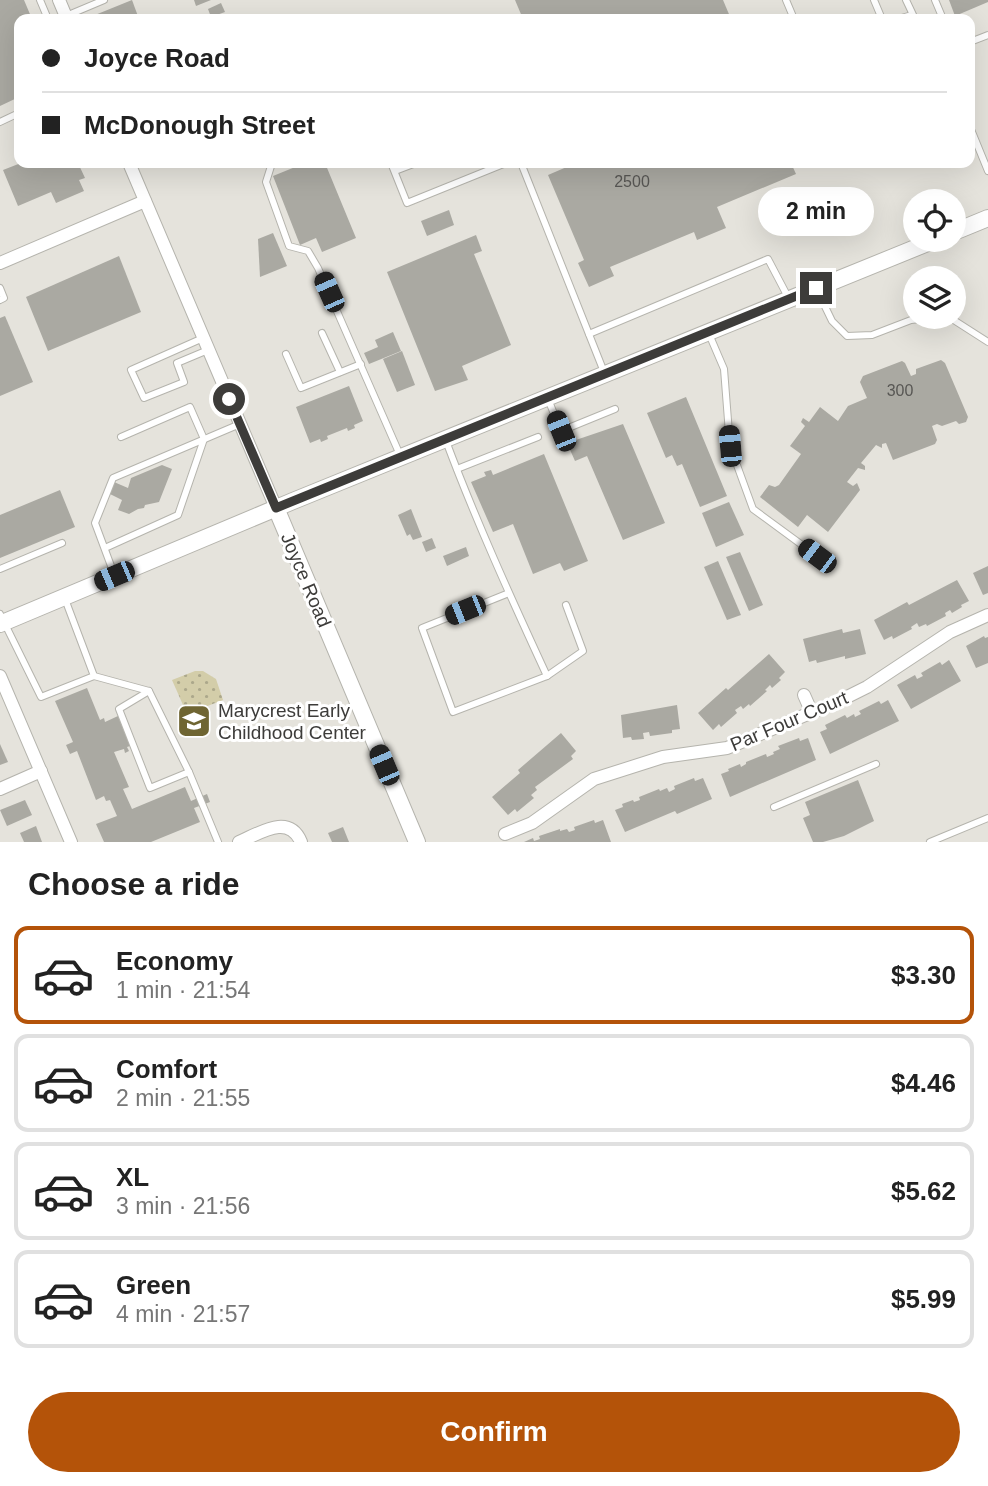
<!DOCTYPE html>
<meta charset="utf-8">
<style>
:root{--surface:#fff;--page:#f2f2f2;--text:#222;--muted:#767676;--line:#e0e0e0;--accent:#b45309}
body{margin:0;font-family:Arial,sans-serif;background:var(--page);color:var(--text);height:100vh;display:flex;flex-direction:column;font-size:26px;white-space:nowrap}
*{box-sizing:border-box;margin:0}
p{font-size:23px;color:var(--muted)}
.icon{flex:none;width:38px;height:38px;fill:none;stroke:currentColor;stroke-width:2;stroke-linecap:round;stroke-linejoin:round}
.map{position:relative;height:842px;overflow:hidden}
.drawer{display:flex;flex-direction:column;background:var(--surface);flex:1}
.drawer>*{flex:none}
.hud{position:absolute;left:14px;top:14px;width:961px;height:154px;border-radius:14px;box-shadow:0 7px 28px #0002;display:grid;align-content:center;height:154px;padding:0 28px;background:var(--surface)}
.tools{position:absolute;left:903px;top:189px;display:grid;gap:14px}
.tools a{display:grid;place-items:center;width:63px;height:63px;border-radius:50%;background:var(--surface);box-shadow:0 7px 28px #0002;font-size:35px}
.end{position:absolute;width:32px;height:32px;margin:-16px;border:9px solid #3d3c3a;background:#fff;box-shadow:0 0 0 4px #fff}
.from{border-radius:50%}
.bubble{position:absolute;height:49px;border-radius:24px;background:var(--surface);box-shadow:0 7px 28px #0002;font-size:23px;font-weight:700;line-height:49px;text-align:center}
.car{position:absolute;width:21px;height:42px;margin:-21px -10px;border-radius:9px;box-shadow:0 0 5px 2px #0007;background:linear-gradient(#222 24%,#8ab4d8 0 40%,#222 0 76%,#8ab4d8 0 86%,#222 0)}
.hud b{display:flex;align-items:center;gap:24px;height:66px;font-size:26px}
.hud b+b{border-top:2px solid var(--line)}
.hud i{width:18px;height:18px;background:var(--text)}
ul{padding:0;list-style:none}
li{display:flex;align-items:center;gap:21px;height:98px;margin:0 14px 10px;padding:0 14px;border:4px solid var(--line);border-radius:14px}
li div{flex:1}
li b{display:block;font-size:26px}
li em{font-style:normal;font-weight:700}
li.active{border-color:var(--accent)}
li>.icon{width:63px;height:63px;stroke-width:1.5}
h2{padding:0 28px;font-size:32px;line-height:84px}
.cta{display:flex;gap:14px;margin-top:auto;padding:14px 28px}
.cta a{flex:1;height:80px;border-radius:42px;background:var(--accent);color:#fff;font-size:28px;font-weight:700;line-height:80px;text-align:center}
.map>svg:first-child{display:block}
</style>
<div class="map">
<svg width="988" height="842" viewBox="0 0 988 842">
<defs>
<pattern id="green-dots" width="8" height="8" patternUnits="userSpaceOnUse" patternTransform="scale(1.75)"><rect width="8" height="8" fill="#d3cda9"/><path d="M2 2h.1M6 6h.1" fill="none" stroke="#aca88b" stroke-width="1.8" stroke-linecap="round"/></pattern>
</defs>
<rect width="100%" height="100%" fill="#e5e3dc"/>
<polygon fill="url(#green-dots)" points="195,671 203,671 216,679 223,700 187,714 172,680"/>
<g fill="#aaa9a2">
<polygon points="0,0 24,0 32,19 19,19 19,97 0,106"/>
<polygon points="132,0 139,19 97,19 95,15"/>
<polygon points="194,0 211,0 196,6"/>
<polygon points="515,0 723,0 731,19 523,19"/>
<polygon points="949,0 988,0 988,2 955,16"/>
<polygon points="221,3 225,12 211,17 208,9"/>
<polygon points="21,163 78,163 85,178 79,180 84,191 56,203 51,192 18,206 3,170"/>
<polygon points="305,163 325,163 356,238 322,252 316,238 300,245 273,176"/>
<polygon points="576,163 791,163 796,174 717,207 726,228 697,240 694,232 610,267 614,276 589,287 578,263 584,260 548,175"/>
<polygon points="449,210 454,225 427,236 421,221"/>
<polygon points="273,233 287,266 260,277 258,239"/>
<polygon points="476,235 482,251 474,254 511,345 462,366 468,380 435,391 387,272"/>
<polygon points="119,256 141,312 48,351 26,297"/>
<polygon points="5,316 33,382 0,396 0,318"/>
<polygon points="393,332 401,351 369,364 364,353 378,347 375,340"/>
<polygon points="402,351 415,385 397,392 383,359"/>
<polygon points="941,360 945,363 968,417 966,422 959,424 956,421 942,426 937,424 932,426 937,440 935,444 893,460 886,443 882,444 882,448 876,445 861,463 865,466 865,470 858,468 847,482 853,486 857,483 860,490 828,532 807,515 798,527 760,497 769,485 775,487 779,485 801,454 790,446 805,426 801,422 803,418 809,422 820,407 838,421 848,406 867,398 860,382 863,376 902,361 905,363 911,376 916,374 916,369"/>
<polygon points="349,386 363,421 354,425 355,428 348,431 347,428 327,436 328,439 321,442 320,439 310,443 296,407"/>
<polygon points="686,397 727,496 700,507 682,464 677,466 672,455 666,458 647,413"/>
<polygon points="623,424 665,523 623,540 587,456 575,461 567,443"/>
<polygon points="544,454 588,561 564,571 560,563 533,574 513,524 493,532 471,482 486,476 484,472 491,470 493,475"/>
<polygon points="162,465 172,469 159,502 145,505 144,508 138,509 129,514 118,510 122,500 110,494 114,482 128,488 131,478"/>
<polygon points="60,490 75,527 0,558 0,515"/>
<polygon points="729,502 744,535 716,547 702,513"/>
<polygon points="411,509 422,537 413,540 410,534 407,536 398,515"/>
<polygon points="432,538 436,548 426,552 422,542"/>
<polygon points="466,547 469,556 447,566 443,556"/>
<polygon points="740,552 763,605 749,611 726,557"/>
<polygon points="718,561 741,615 727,620 704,567"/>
<polygon points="988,566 988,593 983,595 973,573"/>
<polygon points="957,580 969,601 961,605 962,607 952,613 950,610 945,613 946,616 927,626 926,624 919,627 917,623 911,627 912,629 893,639 892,636 884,640 874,620 907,602 909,605"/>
<polygon points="842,629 843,633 860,629 866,654 845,659 845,656 817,663 816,660 809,662 803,639"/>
<polygon points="984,636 985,638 988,637 988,663 976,668 966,646"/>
<polygon points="769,654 785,672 779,678 781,680 772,688 770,685 765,690 767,691 750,706 749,704 743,709 741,706 735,710 737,713 721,727 719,724 713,730 698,713 726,688 728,690"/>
<polygon points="949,660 961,681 911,709 897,685 915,675 917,679 923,676 921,673 940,662 942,665"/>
<polygon points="87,688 100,720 104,718 105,722 118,716 130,746 127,747 129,751 125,753 124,749 114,752 129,787 123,789 132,809 185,787 191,801 207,794 210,802 194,808 200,822 151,842 104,842 96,824 117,816 110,800 106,801 104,796 96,800 77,751 70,754 66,745 73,742 55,701"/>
<polygon points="888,700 899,721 830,754 820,732 827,729 825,725 845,715 847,718 854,714 855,717 861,714 859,711 879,701 881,704"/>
<polygon points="677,705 680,729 672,730 672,733 650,736 649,732 643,733 644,739 632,740 631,737 623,738 621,715"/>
<polygon points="561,733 576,751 571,756 573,759 535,787 537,790 531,795 534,798 517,812 515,809 508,815 492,797 520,773 518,770"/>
<polygon points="799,738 800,741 808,738 816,760 730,797 721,774 729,771 728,769 740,764 741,767 746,764 746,762 766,754 767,757 774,754 773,752 780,749 778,746"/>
<polygon points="0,744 8,762 0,765"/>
<polygon points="694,778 695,781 703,778 712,799 677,814 675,811 625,832 615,810 623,807 622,804 633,800 634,802 640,800 639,797 659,789 660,791 667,788 669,792 675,789 674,786"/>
<polygon points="858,780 874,821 844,836 823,842 813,842 803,818 810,815 805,802"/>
<polygon points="25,800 32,815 7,826 0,810"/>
<polygon points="594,820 595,823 603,820 611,842 524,842 533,838 534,841 540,839 539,836 560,829 560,831 567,829 569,832 575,830 574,827"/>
<polygon points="36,826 42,842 24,842 20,833"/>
<polygon points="343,827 349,842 332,842 328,833"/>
</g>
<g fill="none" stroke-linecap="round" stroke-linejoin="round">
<g stroke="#b5b4ad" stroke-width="8">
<g id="service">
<polyline points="40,0 48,19"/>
<polyline points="786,0 794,19"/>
<polyline points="874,0 882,19"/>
<polyline points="906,0 915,19"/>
<polyline points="935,0 943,19"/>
<polyline points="66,16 104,0"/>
<polyline points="898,19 912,15"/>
<polyline points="970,42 988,35"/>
<polyline points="0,122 19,113"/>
<polyline points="970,127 988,171"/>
<polyline points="272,163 266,182 289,246 308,251 318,268 400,455"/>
<polyline points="391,163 407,203 506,163"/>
<polyline points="521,163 604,372"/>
<polyline points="395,171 416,163"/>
<polyline points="0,288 4,298 0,300"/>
<polyline points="817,290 832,321 847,336 872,335 911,320 939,317"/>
<polyline points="949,317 988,342"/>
<polyline points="322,333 340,372"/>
<polyline points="589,334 768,259 789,299"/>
<polyline points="709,334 724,369 730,446 753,509 817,556"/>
<polyline points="203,338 131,370 144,398 184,382 177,363 208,350"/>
<polyline points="286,354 301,388 361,364"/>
<polyline points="548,399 561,431 615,409"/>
<path d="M446,441C476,521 511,598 547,676L453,712L422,628L509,593"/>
<polyline points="457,469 538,437"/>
<polyline points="105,548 178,515 204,439 190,407 121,437"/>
<polyline points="0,569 62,543"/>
<polyline points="114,574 95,523 113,478 240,424"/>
<polyline points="0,614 41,697 94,676 65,599"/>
<polyline points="94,676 149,691 189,772 218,842"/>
<polyline points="547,676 583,651 566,605"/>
<polyline points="149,691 119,709 150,788 189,772"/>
<polyline points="774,807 876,764"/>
<polyline points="930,842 988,818"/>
</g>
</g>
<g stroke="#b5b4ad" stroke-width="14">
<g id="minor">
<polyline points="59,0 67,19"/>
<polyline points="129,163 276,508"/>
<polyline points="0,263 145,201"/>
<polyline points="0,676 71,842"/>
<polyline points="804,695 812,713"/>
<polyline points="0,789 41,771"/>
<polyline points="505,834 532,823 594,779 663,757 727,748 841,700 867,687 950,632 988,615"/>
<path d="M239,842C260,833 289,813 301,842"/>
</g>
</g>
<g stroke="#b5b4ad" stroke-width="18">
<g id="tertiary">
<polyline points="954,232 988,218"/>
<polyline points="276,508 417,842"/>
<polyline points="0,624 293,501 935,240"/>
</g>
</g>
<use href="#service" stroke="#fff" stroke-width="6"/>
<use href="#minor" stroke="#fff" stroke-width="12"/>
<use href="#tertiary" stroke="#fff" stroke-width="16"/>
</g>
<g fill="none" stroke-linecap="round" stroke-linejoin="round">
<polyline stroke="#3d3c3a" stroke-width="9" points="229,399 276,508 816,288"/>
</g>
<defs>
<g id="school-square" transform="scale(1.75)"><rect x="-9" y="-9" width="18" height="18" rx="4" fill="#6f6532" stroke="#fff"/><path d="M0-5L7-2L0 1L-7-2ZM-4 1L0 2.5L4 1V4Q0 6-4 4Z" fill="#fff"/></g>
</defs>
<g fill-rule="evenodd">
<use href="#school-square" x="194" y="721"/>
</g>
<g text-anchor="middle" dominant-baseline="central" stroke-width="6" stroke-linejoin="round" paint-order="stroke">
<g font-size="16" fill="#585754">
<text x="632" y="181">2500</text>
<text x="900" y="390">300</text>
</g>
<g font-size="19" fill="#3d3c3a" stroke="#fff">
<text transform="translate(306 580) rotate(67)">Joyce Road</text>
<text transform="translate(789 721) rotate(-23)">Par Four Court</text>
</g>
<g font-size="19" fill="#3d3c3a" stroke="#fff" text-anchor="start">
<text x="218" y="710">Marycrest Early<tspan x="218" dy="22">Childhood Center</tspan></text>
</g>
</g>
</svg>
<div class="tools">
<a><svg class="icon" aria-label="locate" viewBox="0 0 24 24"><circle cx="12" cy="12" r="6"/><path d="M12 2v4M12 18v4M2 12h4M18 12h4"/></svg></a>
<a><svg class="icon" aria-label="layers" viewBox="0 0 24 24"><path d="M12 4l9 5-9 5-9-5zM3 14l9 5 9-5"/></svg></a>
</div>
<i class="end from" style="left:229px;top:399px"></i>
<i class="end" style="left:816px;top:288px"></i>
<div class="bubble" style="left:758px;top:187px;width:116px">2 min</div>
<i class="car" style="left:329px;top:292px;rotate:336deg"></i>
<i class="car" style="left:561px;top:431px;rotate:338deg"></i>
<i class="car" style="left:730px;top:446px;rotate:355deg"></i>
<i class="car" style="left:817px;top:556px;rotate:307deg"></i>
<i class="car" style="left:114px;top:576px;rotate:247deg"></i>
<i class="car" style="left:465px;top:610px;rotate:248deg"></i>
<i class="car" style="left:384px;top:765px;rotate:337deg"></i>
<div class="hud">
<b><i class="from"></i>Joyce Road</b>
<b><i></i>McDonough Street</b>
</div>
</div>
<section class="drawer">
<h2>Choose a ride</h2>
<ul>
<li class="active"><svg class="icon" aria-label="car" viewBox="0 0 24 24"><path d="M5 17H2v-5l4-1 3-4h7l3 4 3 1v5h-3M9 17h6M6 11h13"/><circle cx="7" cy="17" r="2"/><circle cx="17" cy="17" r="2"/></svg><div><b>Economy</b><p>1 min · 21:54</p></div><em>$3.30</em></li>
<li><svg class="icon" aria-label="car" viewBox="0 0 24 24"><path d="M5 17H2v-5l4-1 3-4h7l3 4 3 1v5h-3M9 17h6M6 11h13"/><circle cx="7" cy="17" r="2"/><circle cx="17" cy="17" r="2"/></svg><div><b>Comfort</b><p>2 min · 21:55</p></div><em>$4.46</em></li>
<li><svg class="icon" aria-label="car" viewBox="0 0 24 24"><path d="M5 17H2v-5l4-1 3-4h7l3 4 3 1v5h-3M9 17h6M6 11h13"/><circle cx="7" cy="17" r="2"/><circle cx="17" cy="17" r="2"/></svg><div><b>XL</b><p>3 min · 21:56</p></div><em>$5.62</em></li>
<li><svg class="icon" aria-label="car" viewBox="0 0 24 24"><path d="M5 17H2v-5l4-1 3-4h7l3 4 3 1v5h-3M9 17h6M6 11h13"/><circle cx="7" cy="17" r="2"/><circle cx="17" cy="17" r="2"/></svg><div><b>Green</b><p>4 min · 21:57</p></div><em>$5.99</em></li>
</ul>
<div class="cta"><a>Confirm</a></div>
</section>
